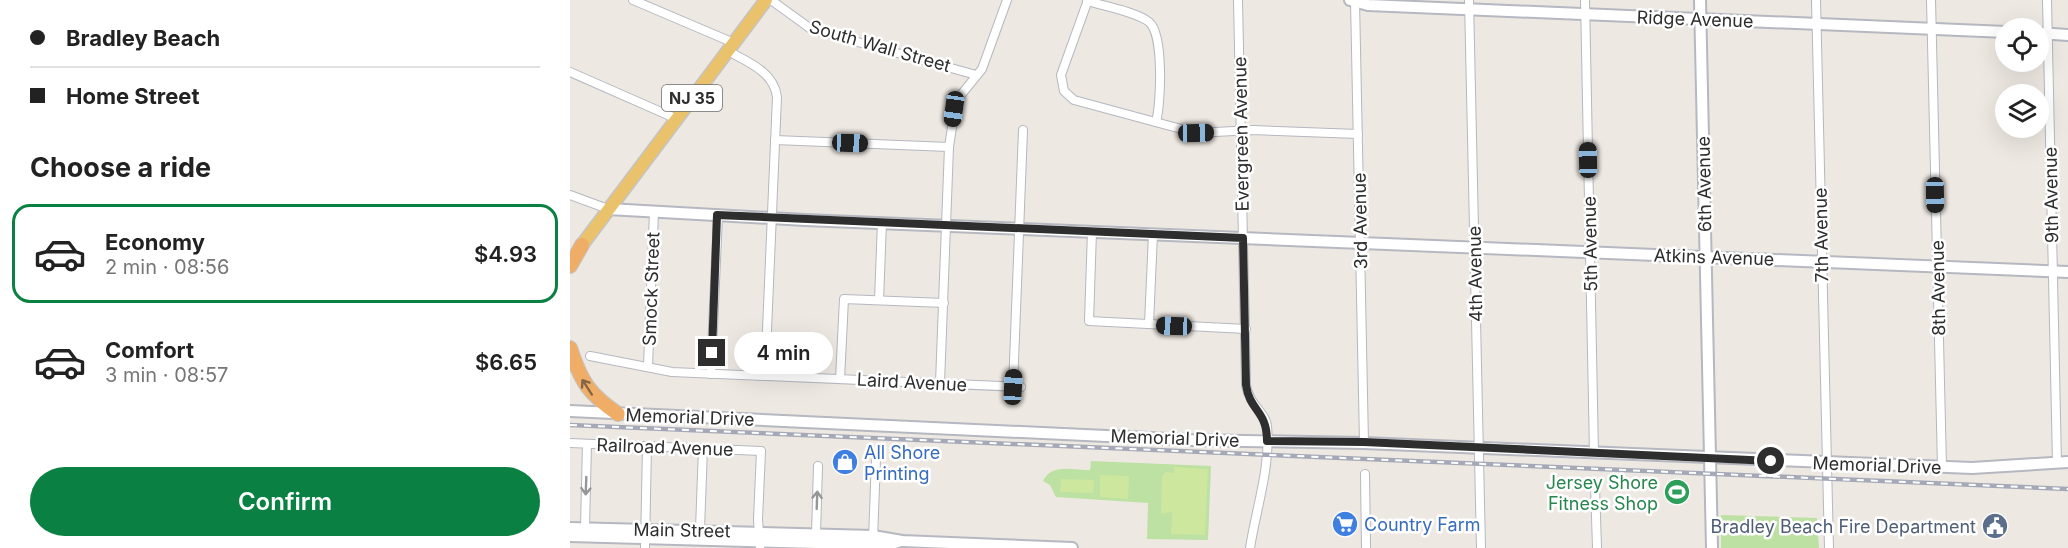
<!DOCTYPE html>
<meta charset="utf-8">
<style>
:root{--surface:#fff;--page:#f2f2f2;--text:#222;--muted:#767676;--line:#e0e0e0;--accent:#0b8043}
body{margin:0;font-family:Inter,sans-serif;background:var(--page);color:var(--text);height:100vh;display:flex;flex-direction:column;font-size:22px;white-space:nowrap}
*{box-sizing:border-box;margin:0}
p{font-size:20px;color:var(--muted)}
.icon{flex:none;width:33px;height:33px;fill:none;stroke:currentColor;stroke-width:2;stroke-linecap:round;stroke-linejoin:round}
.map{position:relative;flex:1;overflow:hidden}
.drawer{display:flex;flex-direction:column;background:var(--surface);width:570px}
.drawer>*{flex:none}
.banner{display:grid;align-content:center;height:132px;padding:0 30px;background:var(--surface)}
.fabs{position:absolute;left:1425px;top:18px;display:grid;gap:12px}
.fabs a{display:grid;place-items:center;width:54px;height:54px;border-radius:50%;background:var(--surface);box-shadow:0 6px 24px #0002;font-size:30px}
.end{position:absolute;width:27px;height:27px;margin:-14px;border:8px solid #2e2e2e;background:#fff;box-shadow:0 0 0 3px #fff}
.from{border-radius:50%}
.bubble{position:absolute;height:42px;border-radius:21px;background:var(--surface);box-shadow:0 6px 24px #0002;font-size:20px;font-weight:600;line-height:42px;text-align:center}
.car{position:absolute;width:18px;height:36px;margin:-18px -9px;border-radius:8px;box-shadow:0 0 4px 2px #0007;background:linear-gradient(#222 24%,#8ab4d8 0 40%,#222 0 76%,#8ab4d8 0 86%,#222 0)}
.banner b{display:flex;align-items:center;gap:21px;height:57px;font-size:22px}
.banner b+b{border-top:2px solid var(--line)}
.banner i{width:15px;height:15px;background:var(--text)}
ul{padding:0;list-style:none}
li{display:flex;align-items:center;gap:18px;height:99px;margin:0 12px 9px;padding:0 18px;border:3px solid transparent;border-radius:18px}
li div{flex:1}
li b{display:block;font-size:22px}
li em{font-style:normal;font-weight:600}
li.selected{border-color:var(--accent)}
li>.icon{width:54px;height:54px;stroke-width:1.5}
h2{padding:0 30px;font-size:27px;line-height:72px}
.cta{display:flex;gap:12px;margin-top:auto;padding:12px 30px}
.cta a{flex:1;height:69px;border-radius:36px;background:var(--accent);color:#fff;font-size:24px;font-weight:600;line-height:69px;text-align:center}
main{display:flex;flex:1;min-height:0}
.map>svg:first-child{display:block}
</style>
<main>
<section class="drawer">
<div class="banner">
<b><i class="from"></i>Bradley Beach</b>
<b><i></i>Home Street</b>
</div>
<h2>Choose a ride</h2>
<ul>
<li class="selected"><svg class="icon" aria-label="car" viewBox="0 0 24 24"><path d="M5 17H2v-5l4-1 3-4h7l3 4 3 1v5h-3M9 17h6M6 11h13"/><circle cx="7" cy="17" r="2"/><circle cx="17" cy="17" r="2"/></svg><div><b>Economy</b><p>2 min · 08:56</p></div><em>$4.93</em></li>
<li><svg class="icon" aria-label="car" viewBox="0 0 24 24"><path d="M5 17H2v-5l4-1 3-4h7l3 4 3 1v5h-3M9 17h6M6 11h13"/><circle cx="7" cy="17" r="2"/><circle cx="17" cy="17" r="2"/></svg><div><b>Comfort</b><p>3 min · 08:57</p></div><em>$6.65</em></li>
</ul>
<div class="cta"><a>Confirm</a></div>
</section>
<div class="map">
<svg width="1498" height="548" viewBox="0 0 1498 548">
<rect width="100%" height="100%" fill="#eee8e2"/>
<g fill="#bce1a2">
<path d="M521,461L641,466L638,540L577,539L578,503L486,497L480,485L473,481C481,463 504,470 520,470Z"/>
<polygon points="1151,515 1247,518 1249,548 1151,548"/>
</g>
<g fill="#cee79f">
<polygon points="604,467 638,469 635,535 601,534 602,512 591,514 592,476 596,472 604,473"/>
<polygon points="530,475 559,476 558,499 530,497"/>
<polygon points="491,479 524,480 523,493 490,492"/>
</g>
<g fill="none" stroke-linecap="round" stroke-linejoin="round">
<g stroke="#b5b8c0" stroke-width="10">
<g id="minor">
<polyline points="63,0 164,43"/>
<polyline points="201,0 241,29 406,75"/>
<polyline points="518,0 491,75 494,91 504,100 626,133 683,130 788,134"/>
<path d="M668,0L676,385C679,405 696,413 697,426C701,466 686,509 680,548"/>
<polyline points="785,0 794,443"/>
<polyline points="899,0 911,548"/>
<polyline points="1015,0 1024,453"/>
<polyline points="1246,0 1259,548"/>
<polyline points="1361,0 1372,467"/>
<polyline points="1477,0 1487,463"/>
<path d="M517,1C534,6 567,12 579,22C594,34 591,104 586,122"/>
<path d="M158,51C178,62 204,72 207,97L195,376"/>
<polyline points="0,72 107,119"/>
<polyline points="205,140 379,147"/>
<polyline points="0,195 38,209"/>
<polyline points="522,231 519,321 676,329"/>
<polyline points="309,300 312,222"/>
<polyline points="579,324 583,234"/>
<polyline points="20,356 102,372 451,387"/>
<polyline points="78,366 84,212"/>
<polyline points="141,374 148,215"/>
<polyline points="270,379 274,299 374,303"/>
<polyline points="370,383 379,147 386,101 412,69 437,0"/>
<polyline points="443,387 453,130"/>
<polyline points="0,443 191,451 188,519 190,548"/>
<polyline points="795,474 796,548"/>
<polyline points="1025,485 1027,548"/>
<polyline points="15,528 17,444"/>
<polyline points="130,529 133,448"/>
<polyline points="246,534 248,466"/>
<polyline points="303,540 306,458"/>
<polyline points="75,548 77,446"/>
</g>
</g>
<g stroke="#b5b8c0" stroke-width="14">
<g id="tertiary">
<polyline points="780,0 798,5 1436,32"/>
<polyline points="1130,0 1142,548"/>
<polyline points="1468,33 1498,35"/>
<polyline points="38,209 235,220 1498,272"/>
<polyline points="0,411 621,440 794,443 1402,468 1498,462"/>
</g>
</g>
<g stroke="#b5b8c0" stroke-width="14">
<g id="secondary">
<polyline points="0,528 303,536 332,541 502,548"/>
<polyline points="0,536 318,545 331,541"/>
</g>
</g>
<g stroke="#c4c4c4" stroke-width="15">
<polyline id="primary" points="12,245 196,0"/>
</g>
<g stroke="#c4c4c4" stroke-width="16">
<g id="trunk">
<polyline points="0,266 12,245"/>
<path d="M0,348C11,382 19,394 48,414"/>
</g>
</g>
<use href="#minor" stroke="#fff" stroke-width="8"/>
<use href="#tertiary" stroke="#fff" stroke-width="10"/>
<use href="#secondary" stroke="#fff" stroke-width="10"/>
<use href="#primary" stroke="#eac26b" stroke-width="12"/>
<use href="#trunk" stroke="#f0ad68" stroke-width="14"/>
<g stroke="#a4a8b7" stroke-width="4.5">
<polyline id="rail" points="0,425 1498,489"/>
</g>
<use href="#rail" stroke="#fff" stroke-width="2" stroke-dasharray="7" stroke-linecap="butt"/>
</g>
<defs><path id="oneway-shaft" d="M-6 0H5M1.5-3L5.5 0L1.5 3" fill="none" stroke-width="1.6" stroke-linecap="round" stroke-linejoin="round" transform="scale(1.5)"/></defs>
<use stroke="#856748" href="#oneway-shaft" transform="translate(17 387) rotate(-123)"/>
<g stroke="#969696">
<use href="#oneway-shaft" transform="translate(16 486) rotate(92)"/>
<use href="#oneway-shaft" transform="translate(247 500) rotate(-88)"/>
</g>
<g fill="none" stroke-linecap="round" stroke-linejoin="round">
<path stroke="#2e2e2e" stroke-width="8" d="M142,353L147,215L673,238L676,385C680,412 697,410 697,441L794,442L1201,461"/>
</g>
<defs>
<g id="shop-disc" transform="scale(1.35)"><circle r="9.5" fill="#3f7fe0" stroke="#fff"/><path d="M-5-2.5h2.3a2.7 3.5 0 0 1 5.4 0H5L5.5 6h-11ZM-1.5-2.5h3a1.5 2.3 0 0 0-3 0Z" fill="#fff"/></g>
<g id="stadium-disc" transform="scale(1.35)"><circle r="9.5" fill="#2e9e5b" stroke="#fff"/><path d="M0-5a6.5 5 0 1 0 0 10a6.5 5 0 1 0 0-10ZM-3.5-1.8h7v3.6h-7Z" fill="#fff"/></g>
<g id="supermarket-disc" transform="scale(1.35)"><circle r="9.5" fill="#3f7fe0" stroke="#fff"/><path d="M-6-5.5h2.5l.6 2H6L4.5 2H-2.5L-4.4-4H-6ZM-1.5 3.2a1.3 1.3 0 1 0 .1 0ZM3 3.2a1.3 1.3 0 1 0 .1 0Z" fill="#fff"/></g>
<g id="civic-disc" transform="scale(1.35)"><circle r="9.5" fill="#5c6f8a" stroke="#fff"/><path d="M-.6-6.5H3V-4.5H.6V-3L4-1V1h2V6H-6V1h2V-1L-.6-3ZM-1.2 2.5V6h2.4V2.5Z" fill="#fff"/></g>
</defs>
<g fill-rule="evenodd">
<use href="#shop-disc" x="275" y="462"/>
<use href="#stadium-disc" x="1107" y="492"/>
<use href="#supermarket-disc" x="775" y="524"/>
<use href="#civic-disc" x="1425" y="526"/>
</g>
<g text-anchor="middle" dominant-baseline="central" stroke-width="5" stroke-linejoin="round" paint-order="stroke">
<rect fill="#fff" stroke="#6d6d6d" stroke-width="1.5" x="92" y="85" width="60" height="26" rx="4.5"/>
<g font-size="16" font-weight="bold" fill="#2e2e2e">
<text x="122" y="98">NJ 35</text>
</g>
<g font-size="18" fill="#2e2e2e" stroke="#fff">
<text transform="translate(1125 19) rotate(2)">Ridge Avenue</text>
<text transform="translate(310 46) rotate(16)">South Wall Street</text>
<text transform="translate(671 134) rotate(-91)">Evergreen Avenue</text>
<text transform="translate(1134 184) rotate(-91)">6th Avenue</text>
<text transform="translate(1481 195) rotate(-91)">9th Avenue</text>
<text transform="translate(790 221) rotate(-91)">3rd Avenue</text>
<text transform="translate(1251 235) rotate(-91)">7th Avenue</text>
<text transform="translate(1020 244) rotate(-91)">5th Avenue</text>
<text transform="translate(1144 257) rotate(2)">Atkins Avenue</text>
<text transform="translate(905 274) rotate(-91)">4th Avenue</text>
<text transform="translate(1368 288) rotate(-91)">8th Avenue</text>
<text transform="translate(81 289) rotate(-88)">Smock Street</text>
<text transform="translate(342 382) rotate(3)">Laird Avenue</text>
<text transform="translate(120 417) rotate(2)">Memorial Drive</text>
<text transform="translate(605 438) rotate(2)">Memorial Drive</text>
<text transform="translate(95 447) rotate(2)">Railroad Avenue</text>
<text transform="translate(1307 465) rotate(2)">Memorial Drive</text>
<text transform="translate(112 530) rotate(1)">Main Street</text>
</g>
<g font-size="18" fill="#366cbe" stroke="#fff" text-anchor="start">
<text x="294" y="452">All Shore<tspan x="294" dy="21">Printing</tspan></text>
<text x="794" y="524">Country Farm</text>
</g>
<g font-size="18" fill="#27864d" stroke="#fff" text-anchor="end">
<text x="1088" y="482">Jersey Shore<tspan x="1088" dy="21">Fitness Shop</tspan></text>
</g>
<g font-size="18" fill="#4e5e75" stroke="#fff" text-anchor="end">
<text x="1406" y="526">Bradley Beach Fire Department</text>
</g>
</g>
</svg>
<div class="fabs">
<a><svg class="icon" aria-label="locate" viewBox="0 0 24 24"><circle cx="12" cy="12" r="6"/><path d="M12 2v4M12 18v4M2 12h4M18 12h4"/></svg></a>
<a><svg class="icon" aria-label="layers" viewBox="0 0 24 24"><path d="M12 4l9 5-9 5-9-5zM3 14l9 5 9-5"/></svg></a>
</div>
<i class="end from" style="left:1201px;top:461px"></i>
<i class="end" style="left:142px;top:353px"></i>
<div class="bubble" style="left:164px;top:332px;width:99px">4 min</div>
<i class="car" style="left:384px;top:109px;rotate:188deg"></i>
<i class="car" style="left:626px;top:133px;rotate:89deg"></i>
<i class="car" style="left:280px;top:143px;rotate:92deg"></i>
<i class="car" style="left:1018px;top:160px;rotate:359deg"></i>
<i class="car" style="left:1365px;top:195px;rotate:179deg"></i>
<i class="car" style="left:604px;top:326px;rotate:272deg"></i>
<i class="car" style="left:443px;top:387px;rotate:3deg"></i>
</div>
</main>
